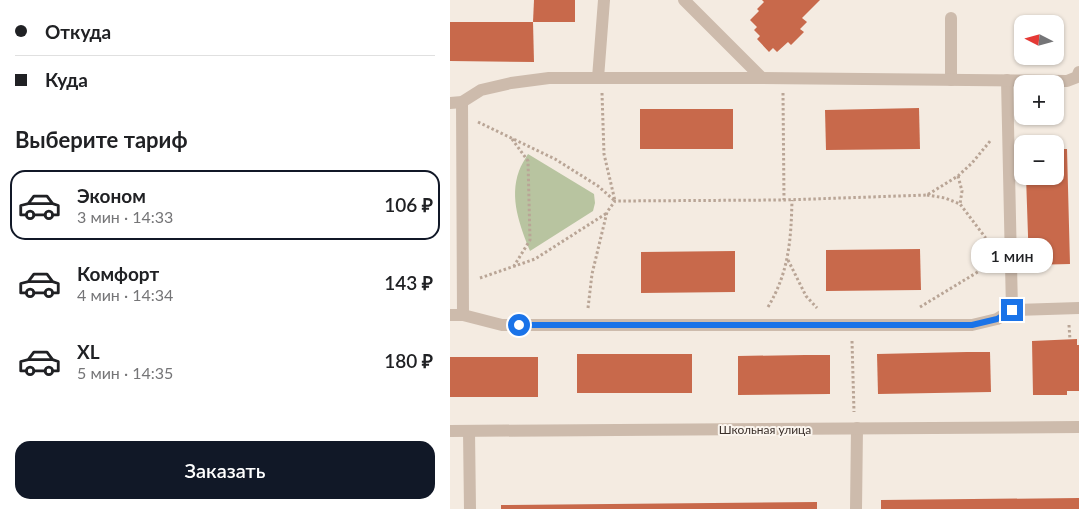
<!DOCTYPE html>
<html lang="ru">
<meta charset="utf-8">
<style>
:root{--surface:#fff;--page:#f2f2f2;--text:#202124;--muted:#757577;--line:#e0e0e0;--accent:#111827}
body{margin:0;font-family:Lato,sans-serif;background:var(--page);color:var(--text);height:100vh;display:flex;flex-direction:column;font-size:19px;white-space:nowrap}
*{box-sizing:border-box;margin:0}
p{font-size:16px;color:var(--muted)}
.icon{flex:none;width:28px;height:28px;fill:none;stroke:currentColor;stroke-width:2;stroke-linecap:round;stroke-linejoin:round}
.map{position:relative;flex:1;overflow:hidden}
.details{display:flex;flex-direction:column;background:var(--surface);width:450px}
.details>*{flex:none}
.guide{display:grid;align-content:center;height:110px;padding:0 15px;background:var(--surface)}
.needle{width:32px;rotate:276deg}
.buttons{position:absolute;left:564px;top:15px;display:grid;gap:10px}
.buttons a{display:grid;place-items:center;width:50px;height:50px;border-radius:10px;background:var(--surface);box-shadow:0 1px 4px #0004;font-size:25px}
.end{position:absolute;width:22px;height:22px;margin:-11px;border:6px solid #1a73e8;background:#fff;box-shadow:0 0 0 2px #fff}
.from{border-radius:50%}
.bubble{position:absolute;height:35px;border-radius:15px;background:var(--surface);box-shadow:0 1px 4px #0004;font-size:16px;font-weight:600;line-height:35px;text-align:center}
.guide b{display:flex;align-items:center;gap:18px;height:48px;font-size:19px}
.guide b+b{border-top:1px solid var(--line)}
.guide i{width:12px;height:12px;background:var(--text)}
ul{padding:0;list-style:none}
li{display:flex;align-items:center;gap:15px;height:70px;margin:0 10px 8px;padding:0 5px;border:2px solid transparent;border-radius:15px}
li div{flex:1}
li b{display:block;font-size:19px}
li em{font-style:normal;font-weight:600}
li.current{border-color:var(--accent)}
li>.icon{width:45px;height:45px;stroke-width:1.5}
h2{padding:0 15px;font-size:22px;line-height:60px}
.action{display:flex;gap:10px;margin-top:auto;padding:10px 15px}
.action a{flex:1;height:58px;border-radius:15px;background:var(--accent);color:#fff;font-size:20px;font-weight:600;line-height:58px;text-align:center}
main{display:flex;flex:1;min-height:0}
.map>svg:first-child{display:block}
</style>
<main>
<section class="details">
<div class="guide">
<b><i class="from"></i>Откуда</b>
<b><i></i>Куда</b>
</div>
<h2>Выберите тариф</h2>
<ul>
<li class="current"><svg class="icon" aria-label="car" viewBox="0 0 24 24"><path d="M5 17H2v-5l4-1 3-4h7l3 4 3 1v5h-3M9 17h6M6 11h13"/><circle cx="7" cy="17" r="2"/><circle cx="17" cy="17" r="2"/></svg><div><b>Эконом</b><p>3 мин · 14:33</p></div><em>106 ₽</em></li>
<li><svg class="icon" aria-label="car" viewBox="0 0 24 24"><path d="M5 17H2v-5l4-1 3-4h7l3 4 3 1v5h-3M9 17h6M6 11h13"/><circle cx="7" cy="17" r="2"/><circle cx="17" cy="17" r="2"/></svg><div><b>Комфорт</b><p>4 мин · 14:34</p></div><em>143 ₽</em></li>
<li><svg class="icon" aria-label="car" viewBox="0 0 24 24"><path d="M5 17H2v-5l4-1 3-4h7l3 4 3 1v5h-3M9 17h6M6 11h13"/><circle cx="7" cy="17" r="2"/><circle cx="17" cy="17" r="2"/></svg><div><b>XL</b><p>5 мин · 14:35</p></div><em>180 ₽</em></li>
</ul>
<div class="action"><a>Заказать</a></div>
</section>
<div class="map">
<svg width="629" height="509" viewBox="0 0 629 509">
<rect width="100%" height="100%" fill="#f4ebe1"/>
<path fill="#b8c4a0" d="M78,154L144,194L145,203L143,211L80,251C70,226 59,198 69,171C71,165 75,159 78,154Z"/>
<g fill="#c8694b">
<polygon points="84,0 125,0 125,22 83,22"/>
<polygon points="312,0 370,0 352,18 357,22 350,29 354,32 341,45 338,42 327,52 323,48 319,52 307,39 310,36 304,30 307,27 300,20 309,11 307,9 314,2"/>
<polygon points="0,22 83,22 84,62 0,61"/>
<polygon points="469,108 470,149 376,150 375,110"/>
<rect x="190" y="109" width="93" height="40"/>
<polygon points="605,149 617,149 620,264 579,265 576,176 605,176"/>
<polygon points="470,249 471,290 376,291 376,250"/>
<polygon points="285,251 285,292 191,293 191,252"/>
<polygon points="627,339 627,345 629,345 629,391 617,391 617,395 583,395 582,341"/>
<polygon points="517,352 540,352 541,392 428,394 427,354"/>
<rect x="127" y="354" width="115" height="39"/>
<polygon points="355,355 380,355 380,394 288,395 288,356"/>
<rect x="0" y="357" width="88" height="40"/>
<polygon points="629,498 629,509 431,509 431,500"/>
<polygon points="367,502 367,509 51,509 51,505"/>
</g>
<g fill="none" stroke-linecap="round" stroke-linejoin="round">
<g stroke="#b9a596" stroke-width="3" stroke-dasharray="2.5 2.5" stroke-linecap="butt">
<polyline points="152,93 154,154 165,201"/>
<polyline points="333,93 334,200"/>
<polyline points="28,122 105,159 148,186 165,201"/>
<polyline points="62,139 78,161 80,240 64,266"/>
<polyline points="508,176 512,191 510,204"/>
<polyline points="477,195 495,198 510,204 535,237 536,267 544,271"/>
<polyline points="338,260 356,296 367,308"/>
<polyline points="30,278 85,259 157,213"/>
<path d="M318,307C339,272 341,240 342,200"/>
<polyline points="470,307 536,267"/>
<polyline points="138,308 142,274 157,212 165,201 334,200 477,195 508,176 522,163 541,140"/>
<polyline points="619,325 620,340"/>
<polyline points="402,341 404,412"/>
</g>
<g stroke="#cdbbac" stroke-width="12">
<polyline points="234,0 312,78"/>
<polyline points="148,78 154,0"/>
<polyline points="501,80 501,18"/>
<polyline points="557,80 562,310"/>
<polyline points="12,102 13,315 52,325 522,325 547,319 562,310 629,308"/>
<polyline points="0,103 12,102 31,90 61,83 99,78 312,78 617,81 627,77 629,72"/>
<polyline points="0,315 13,315"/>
<polyline points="19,431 20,509"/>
<polyline points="406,509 407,428"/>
</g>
<polyline stroke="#cdbbac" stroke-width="12" points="0,431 629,427"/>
</g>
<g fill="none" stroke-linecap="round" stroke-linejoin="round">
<polyline stroke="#1a73e8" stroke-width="6" points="69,325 522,325 547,319 562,310"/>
</g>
<g text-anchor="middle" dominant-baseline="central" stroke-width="4" stroke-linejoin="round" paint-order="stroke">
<g font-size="12" fill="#3b302b" stroke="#fbf5ee">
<text x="315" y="429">Школьная улица</text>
</g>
</g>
</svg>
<div class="buttons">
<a><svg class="needle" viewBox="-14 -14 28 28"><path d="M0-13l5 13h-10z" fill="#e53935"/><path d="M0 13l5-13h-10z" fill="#757577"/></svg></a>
<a>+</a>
<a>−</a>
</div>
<i class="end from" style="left:69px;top:325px"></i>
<i class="end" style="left:562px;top:310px"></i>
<div class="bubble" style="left:521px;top:238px;width:82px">1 мин</div>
</div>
</main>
